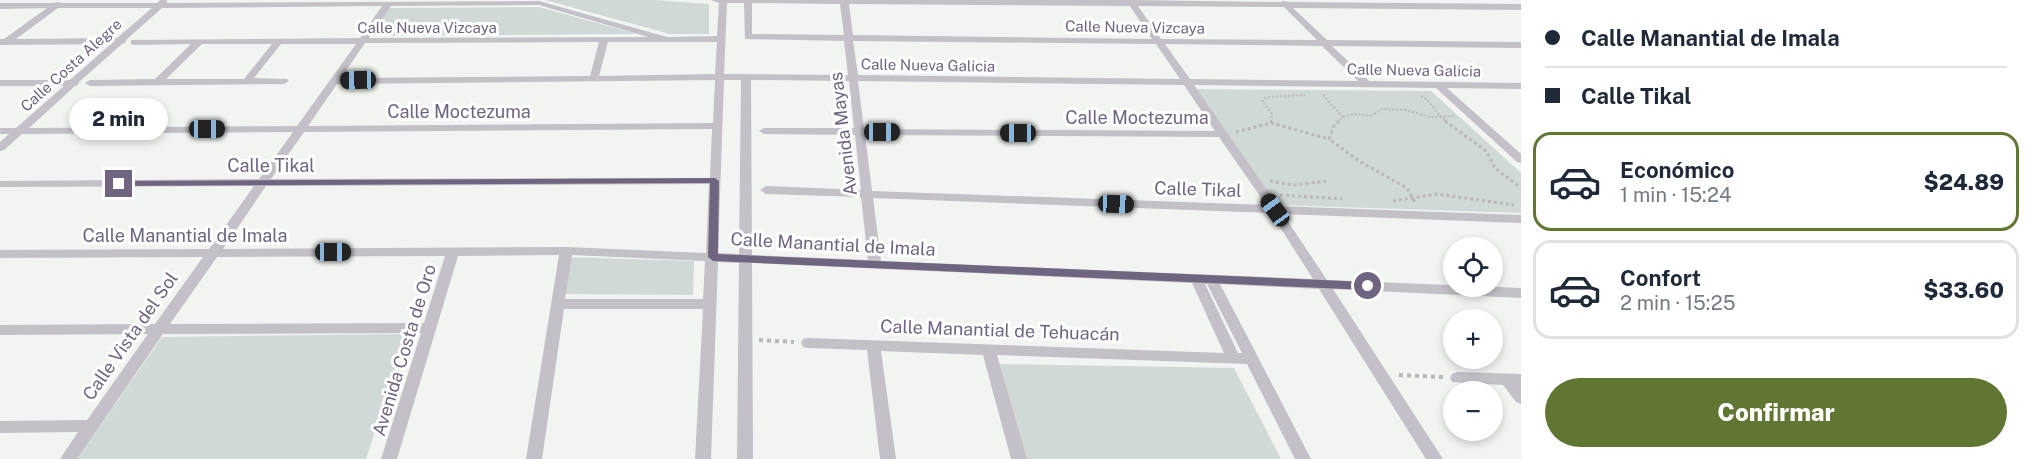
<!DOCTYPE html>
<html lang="es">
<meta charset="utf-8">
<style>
:root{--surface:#fff;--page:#f6f6f7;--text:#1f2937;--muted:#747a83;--line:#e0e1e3;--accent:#627634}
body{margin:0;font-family:"Public Sans",sans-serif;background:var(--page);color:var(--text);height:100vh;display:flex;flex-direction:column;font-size:22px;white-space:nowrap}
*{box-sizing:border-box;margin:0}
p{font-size:20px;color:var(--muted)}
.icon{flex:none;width:33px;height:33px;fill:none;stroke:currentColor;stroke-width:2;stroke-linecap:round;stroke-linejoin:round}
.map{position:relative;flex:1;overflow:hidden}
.details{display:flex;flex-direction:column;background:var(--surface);width:510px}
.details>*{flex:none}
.hud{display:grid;align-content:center;height:132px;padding:0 24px;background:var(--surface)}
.fabs{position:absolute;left:1443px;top:237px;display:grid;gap:12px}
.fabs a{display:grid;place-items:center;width:60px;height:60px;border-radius:50%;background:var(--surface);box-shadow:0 3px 9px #0003;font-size:30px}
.end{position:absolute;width:27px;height:27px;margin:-14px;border:8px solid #706580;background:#fff;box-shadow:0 0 0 3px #fff}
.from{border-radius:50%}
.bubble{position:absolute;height:42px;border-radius:21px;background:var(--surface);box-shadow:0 3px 9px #0003;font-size:20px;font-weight:800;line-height:42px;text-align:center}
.car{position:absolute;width:18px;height:36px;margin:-18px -9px;border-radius:8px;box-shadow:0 0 4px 2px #0007;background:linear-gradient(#222 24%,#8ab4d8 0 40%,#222 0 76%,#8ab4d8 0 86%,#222 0)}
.hud b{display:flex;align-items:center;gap:21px;height:57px;font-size:22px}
.hud b+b{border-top:2px solid var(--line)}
.hud i{width:15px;height:15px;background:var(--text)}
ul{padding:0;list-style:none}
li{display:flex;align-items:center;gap:18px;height:99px;margin:0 12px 9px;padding:0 12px;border:3px solid var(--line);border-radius:18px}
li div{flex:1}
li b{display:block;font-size:22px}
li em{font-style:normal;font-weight:800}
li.active{border-color:var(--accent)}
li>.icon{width:54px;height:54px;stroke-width:1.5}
.action{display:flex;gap:12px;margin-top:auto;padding:12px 24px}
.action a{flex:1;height:69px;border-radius:36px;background:var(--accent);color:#fff;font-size:24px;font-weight:800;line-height:69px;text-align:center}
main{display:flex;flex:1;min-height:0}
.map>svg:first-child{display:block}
</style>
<main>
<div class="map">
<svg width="1521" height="459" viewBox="0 0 1521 459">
<rect width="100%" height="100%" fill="#f1f4f1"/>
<g fill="#d0d9d5">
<polygon points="545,0 654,0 709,4 709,34 670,34"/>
<polygon points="539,7 637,34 370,36 389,8"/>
<polygon points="1194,89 1431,91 1521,173 1521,213 1275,205"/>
<polygon points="567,257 694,261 693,295 562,294"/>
<polygon points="407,334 366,459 77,459 162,337"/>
<polygon points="1000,364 1234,368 1281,459 1023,459"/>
</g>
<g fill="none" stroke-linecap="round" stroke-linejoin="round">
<g stroke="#bab8bd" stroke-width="2" stroke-dasharray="2 2" stroke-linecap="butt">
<polyline points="1323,95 1343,117 1338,122"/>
<path d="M1421,96C1432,101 1437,115 1447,122"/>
<polyline points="1343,117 1355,114 1371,116 1382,109 1406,110 1430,117 1455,116"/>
<polyline points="1271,122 1272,114 1262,101 1267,97 1305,95"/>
</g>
<g stroke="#bab8bd" stroke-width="3" stroke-dasharray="3 3" stroke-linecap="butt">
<polyline points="1339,121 1334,126 1329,139 1359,161 1407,188 1416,204"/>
<polyline points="1445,121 1486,151 1495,168 1521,188"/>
<polyline points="1236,132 1271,123 1329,139"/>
<polyline points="1270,181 1294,185 1327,181"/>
<polyline points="1280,195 1345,199"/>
<polyline points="1393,201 1437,194 1514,205"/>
</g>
<g stroke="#bab8bd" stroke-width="4" stroke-dasharray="4 4" stroke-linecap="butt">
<polyline points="759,340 794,342"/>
<polyline points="1399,375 1443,377"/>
</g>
<g fill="#c3c0c7" fill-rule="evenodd">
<path d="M160,0H167V3L539,1L667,37L717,36L719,3L711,0H1134L1280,2L1284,1L1288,2L1521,4V10L1293,8L1327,40L1521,42V48L1332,46L1369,81L1521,83V89L1447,88L1521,154V163L1517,162L1436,88L1194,85L1278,206L1521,215V223L1283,214L1327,280L1521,288V298L1333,289L1443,459H1426L1319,289L1220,284L1311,459H1295L1247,364L997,355L1027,459H1011L983,355L881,351L896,459H880L867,350L808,348L803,347L801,343L803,339L808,338L1224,353L1192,283L752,263L753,459H737L739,263L718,262L711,459H695L703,309H564L542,459H526L559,255L458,256L397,459H381L421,333L163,334L77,459H60L78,432L0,433V421L87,420L148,334L0,335V325L155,324L203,257L0,258V250L209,249L254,186L0,187V181L259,179L293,132L22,134L4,150L0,151V142L9,134H0V128H16L64,86H0V80H70L111,44L0,45V39H4L47,8L0,9V3H54L58,2L62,3H157ZM727,3H744L745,39L844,41L848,75L724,74ZM752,3L840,4L844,35L752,34ZM849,4L1130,6L1152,39L853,35ZM539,5L648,37L369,38L391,6ZM382,6L360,38L131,40V44L134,45L191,44L155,79L90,80L85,83L90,86L284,84L289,81L287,79L254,78L281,44H356L297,126L29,128L75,86L78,85L79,82L122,44L125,43L126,40L162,8ZM1138,6L1284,7L1317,40L1161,39ZM58,8H152L117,38L16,39ZM853,41L1156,44L1180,79L858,75ZM599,42L590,76L341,78L365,43ZM608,42H717L715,74L599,76ZM202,44H272L244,79H166ZM1165,44L1322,46L1358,81L1190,79ZM715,80L713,123L308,126L337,84ZM724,80H741L739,254L718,253ZM751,80L849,81L854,128H764L759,131L764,134L855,135L861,190L766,186L760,190L766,194L861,197L868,260L752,255ZM858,81L1184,85L1215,131L864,129ZM712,129L710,178L271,179L304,132ZM865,135L1219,137L1266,205L872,191ZM709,184L706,253L566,247L223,249L266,186ZM873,198L1271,213L1313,279L881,261ZM572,255L705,261L703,299H565ZM445,256L424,323L170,324L217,257ZM1205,284H1207L1242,353H1238Z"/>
<polygon points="1457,372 1521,374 1521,404 1516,402 1503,385 1452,382 1450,378 1452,374"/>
</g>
</g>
<polygon fill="#706580" points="715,178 719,181 718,254 1368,282 1373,286 1368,290 713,261 708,257 710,183 119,186 115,184 119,181"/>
<g text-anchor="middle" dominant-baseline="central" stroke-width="6" stroke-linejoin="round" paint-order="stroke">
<g font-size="15" fill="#706580" stroke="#fff">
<text x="427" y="27">Calle Nueva Vizcaya</text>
<text transform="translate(1135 27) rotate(1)">Calle Nueva Vizcaya</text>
<text transform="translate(71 65) rotate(-42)">Calle Costa Alegre</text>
<text transform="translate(928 65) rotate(1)">Calle Nueva Galicia</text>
<text transform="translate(1414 70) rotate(1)">Calle Nueva Galicia</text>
</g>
<g font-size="18" fill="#706580" stroke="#fff">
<text x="459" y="111">Calle Moctezuma</text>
<text x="1137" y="117">Calle Moctezuma</text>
<text transform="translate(843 134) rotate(-97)">Avenida Mayas</text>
<text x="271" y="165">Calle Tikal</text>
<text transform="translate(1198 189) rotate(2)">Calle Tikal</text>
<text x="185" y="235">Calle Manantial de Imala</text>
<text transform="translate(833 244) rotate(3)">Calle Manantial de Imala</text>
<text transform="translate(1000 330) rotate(2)">Calle Manantial de Tehuacán</text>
<text transform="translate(130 336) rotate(-55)">Calle Vista del Sol</text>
<text transform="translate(404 350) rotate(-73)">Avenida Costa de Oro</text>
</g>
</g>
</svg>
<div class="fabs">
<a><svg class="icon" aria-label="locate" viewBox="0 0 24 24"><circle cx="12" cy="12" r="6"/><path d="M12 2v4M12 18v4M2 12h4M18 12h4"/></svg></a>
<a>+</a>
<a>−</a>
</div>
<i class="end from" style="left:1368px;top:286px"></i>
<i class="end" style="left:119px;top:184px"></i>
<div class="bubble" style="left:69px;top:98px;width:99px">2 min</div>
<i class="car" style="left:358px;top:80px;rotate:269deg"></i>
<i class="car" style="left:207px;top:129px;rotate:90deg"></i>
<i class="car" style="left:882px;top:132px;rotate:90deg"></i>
<i class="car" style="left:1018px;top:133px;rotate:270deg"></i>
<i class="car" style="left:1116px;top:204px;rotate:92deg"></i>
<i class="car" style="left:1275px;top:210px;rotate:324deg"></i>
<i class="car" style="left:333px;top:252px;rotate:90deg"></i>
</div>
<section class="details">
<div class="hud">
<b><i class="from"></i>Calle Manantial de Imala</b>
<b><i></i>Calle Tikal</b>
</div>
<ul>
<li class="active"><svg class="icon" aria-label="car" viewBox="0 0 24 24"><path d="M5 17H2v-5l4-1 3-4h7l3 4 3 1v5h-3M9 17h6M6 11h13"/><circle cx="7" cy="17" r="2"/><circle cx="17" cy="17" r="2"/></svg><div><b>Económico</b><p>1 min · 15:24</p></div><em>$24.89</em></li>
<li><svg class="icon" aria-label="car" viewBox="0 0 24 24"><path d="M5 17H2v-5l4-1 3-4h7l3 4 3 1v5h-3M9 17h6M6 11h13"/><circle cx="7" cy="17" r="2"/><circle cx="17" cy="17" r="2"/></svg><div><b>Confort</b><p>2 min · 15:25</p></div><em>$33.60</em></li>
</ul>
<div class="action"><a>Confirmar</a></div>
</section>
</main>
